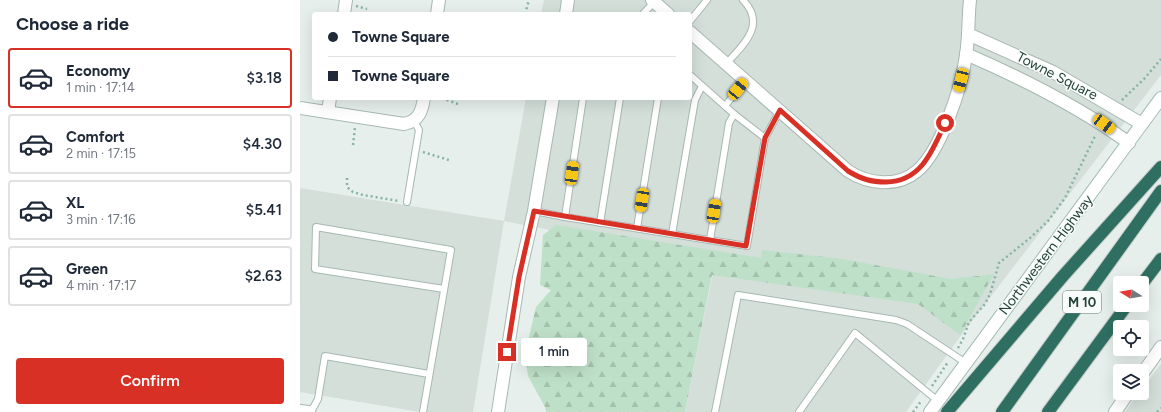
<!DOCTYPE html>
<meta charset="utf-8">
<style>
:root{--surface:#fff;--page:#f6f6f7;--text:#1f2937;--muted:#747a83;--line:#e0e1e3;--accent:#d93025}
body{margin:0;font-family:Figtree,sans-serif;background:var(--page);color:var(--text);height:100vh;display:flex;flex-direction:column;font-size:15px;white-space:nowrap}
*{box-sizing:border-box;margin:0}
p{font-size:13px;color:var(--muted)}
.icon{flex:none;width:22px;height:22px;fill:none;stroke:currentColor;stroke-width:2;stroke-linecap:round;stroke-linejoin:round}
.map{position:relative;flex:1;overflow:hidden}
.panel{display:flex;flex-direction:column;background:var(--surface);width:300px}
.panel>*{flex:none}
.banner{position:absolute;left:12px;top:12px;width:380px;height:88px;border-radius:4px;box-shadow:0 4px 16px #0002;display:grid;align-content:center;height:88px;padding:0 16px;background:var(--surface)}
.needle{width:26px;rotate:281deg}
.buttons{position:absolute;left:813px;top:276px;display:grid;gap:8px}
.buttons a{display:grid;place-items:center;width:36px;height:36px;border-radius:4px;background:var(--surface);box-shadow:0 4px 16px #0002;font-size:20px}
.end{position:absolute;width:18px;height:18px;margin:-9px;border:5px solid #d93025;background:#fff;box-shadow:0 0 0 2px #fff}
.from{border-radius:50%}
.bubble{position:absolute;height:28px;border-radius:4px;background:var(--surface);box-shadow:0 4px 16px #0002;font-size:13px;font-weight:600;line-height:28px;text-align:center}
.car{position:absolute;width:12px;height:24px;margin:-12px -6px;border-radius:5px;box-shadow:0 0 3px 1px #0007;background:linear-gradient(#f5c518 24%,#345 0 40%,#f5c518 0 76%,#345 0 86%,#f5c518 0)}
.banner b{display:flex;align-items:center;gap:14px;height:38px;font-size:15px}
.banner b+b{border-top:1px solid var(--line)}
.banner i{width:10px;height:10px;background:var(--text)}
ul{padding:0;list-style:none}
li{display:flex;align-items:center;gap:12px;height:60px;margin:0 8px 6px;padding:0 8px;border:2px solid var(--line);border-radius:4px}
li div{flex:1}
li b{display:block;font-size:15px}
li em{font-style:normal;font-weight:600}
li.on{border-color:var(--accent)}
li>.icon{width:36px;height:36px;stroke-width:1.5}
h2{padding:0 16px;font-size:18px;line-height:48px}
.action{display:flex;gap:8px;margin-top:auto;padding:8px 16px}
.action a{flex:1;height:46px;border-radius:4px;background:var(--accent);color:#fff;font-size:16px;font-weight:600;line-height:46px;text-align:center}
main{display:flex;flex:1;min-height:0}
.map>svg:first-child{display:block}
</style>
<main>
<section class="panel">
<h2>Choose a ride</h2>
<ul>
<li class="on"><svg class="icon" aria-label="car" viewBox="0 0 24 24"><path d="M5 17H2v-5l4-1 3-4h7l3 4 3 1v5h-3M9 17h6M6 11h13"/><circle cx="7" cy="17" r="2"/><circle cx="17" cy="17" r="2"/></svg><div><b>Economy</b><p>1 min · 17:14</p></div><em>$3.18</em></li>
<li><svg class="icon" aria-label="car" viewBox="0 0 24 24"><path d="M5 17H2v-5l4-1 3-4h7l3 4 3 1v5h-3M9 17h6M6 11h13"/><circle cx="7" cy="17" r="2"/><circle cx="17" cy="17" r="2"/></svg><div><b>Comfort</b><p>2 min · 17:15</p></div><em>$4.30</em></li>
<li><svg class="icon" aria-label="car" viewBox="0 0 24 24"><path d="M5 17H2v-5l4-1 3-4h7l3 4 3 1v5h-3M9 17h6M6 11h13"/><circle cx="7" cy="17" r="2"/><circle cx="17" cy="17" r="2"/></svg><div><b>XL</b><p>3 min · 17:16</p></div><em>$5.41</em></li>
<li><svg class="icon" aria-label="car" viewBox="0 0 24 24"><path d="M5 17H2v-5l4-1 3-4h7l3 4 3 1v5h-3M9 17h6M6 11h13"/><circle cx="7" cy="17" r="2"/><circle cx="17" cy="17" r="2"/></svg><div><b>Green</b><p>4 min · 17:17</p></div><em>$2.63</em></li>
</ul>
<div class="action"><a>Confirm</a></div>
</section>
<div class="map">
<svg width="861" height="412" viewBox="0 0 861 412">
<defs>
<pattern id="forest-firs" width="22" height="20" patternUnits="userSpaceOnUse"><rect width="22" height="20" fill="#bfe0c8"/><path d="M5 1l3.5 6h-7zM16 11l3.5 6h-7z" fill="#a4c1ad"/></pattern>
</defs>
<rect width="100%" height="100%" fill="#e6efeb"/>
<g fill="#d4dfda">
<polygon points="244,0 861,0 861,75 662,334 606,412 385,412 415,263 204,221 173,412 120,412 0,392 0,188 204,221 226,98 390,98 390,14 241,14"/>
<polygon points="861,364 861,412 825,412 839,393 842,393 842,389"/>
</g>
<polygon fill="url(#forest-firs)" points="256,225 461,258 462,250 543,259 651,279 694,274 660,335 618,304 412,275 385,412 246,412 245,407 228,376 225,354 236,307 251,290 240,285 243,235"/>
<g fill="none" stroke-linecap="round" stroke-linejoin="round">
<g stroke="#a8b8b2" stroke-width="8">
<g id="lane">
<polyline points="343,14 354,2"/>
<polyline points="390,21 407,0"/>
<path d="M426,64C443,45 467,25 443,0"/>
<polyline points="390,75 434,114 465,138"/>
<polyline points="283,98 265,217 447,246 465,138 480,110"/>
<polyline points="425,106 445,81"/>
<polyline points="107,202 119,130 114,121"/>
<polyline points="234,211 265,217"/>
<polyline points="300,223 320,98"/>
<polyline points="337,228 358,98"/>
<polyline points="372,234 395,100 402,86"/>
<polyline points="410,240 429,123 434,114"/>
<polyline points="11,412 18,399 25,356 129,374"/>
<polyline points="123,412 151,250 16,227 15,269 144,289"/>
<polyline points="415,412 438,295 596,320 607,324 666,363"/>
<polyline points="499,412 555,333 638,401"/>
</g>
</g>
<g stroke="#a8b8b2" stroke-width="14">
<g id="street">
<polyline points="352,0 368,14"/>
<polyline points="44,14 46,0"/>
<polyline points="137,14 139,0"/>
<polyline points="266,14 268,0"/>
<path d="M390,32L548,171C568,184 597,188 617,171C641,151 662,86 666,55C669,37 668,18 670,0"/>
<polyline points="668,34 753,72 842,124"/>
<path d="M666,54C724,79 778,106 829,143"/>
<path d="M0,108L104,124C119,121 122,111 124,98"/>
<polyline points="28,112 30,98"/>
<polyline points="0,411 9,412"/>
<polyline points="198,412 219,277 234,211 253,98"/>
</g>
</g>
<g stroke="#a4bbb3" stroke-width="14">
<g id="secondary">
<polyline points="842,374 861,347"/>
<polyline points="630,412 861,98"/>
<polyline points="815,412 828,393"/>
</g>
</g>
<g stroke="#c2cac8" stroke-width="14">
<g id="highway">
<polyline points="842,284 861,259"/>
<polyline points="647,412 763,276 861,167"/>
<polyline points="702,412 861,191"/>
<polyline points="748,412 827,305"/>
</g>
</g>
<g stroke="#86b3a5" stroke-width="2.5" stroke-dasharray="2 3" stroke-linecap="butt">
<polyline points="56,6 67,9"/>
<polyline points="225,14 229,0"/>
<polyline points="142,98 158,104"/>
<polyline points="822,100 844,79 861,59"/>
<polyline points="53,145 55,127"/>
<polyline points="123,152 149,160"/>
<polyline points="47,178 47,187 53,192 63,195 99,201"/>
<polyline points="658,348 663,339 669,322 685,304 690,294 699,263 730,238 748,221 765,198 796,134"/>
<polyline points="632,386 648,362"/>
<polyline points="613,412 622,400"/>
<polyline points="857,412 861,408"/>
</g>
<use href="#lane" stroke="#fff" stroke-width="6"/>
<use href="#street" stroke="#fff" stroke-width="12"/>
<use href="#secondary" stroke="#fff" stroke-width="12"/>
<use href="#highway" stroke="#2f6f62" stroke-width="12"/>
</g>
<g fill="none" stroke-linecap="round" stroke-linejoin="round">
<path stroke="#d93025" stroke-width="5" d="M207,352L219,277L234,211L446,246L465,138L480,110L548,171C561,179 571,182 586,182C621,182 633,150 645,123"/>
</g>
<g text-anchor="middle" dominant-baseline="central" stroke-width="3" stroke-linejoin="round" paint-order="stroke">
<rect fill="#f7fbf9" stroke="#637a73" stroke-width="1" x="763" y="291" width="38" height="22" rx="3"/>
<g font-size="13" font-weight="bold" fill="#24423a">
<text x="782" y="302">M 10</text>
</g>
<g font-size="14" fill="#24423a" stroke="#f7fbf9">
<text transform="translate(757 76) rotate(27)">Towne Square</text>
<text transform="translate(746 255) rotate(-53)">Northwestern Highway</text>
</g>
</g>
</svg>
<div class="buttons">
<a><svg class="needle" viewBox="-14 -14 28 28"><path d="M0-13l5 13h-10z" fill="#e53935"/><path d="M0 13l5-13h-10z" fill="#747a83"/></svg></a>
<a><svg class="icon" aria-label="locate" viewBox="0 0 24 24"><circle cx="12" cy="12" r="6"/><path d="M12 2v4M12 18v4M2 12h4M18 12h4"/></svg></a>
<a><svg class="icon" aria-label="layers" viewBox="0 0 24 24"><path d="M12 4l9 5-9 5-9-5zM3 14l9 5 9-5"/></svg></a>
</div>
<i class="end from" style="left:645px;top:123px"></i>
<i class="end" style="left:207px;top:352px"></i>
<div class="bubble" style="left:221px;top:338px;width:66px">1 min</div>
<i class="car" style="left:661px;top:80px;rotate:194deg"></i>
<i class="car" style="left:438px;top:89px;rotate:39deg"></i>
<i class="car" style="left:804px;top:124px;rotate:126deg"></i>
<i class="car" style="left:272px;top:173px;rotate:8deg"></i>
<i class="car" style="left:342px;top:200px;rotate:189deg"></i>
<i class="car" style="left:414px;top:211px;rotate:9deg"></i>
<div class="banner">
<b><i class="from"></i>Towne Square</b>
<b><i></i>Towne Square</b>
</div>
</div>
</main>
